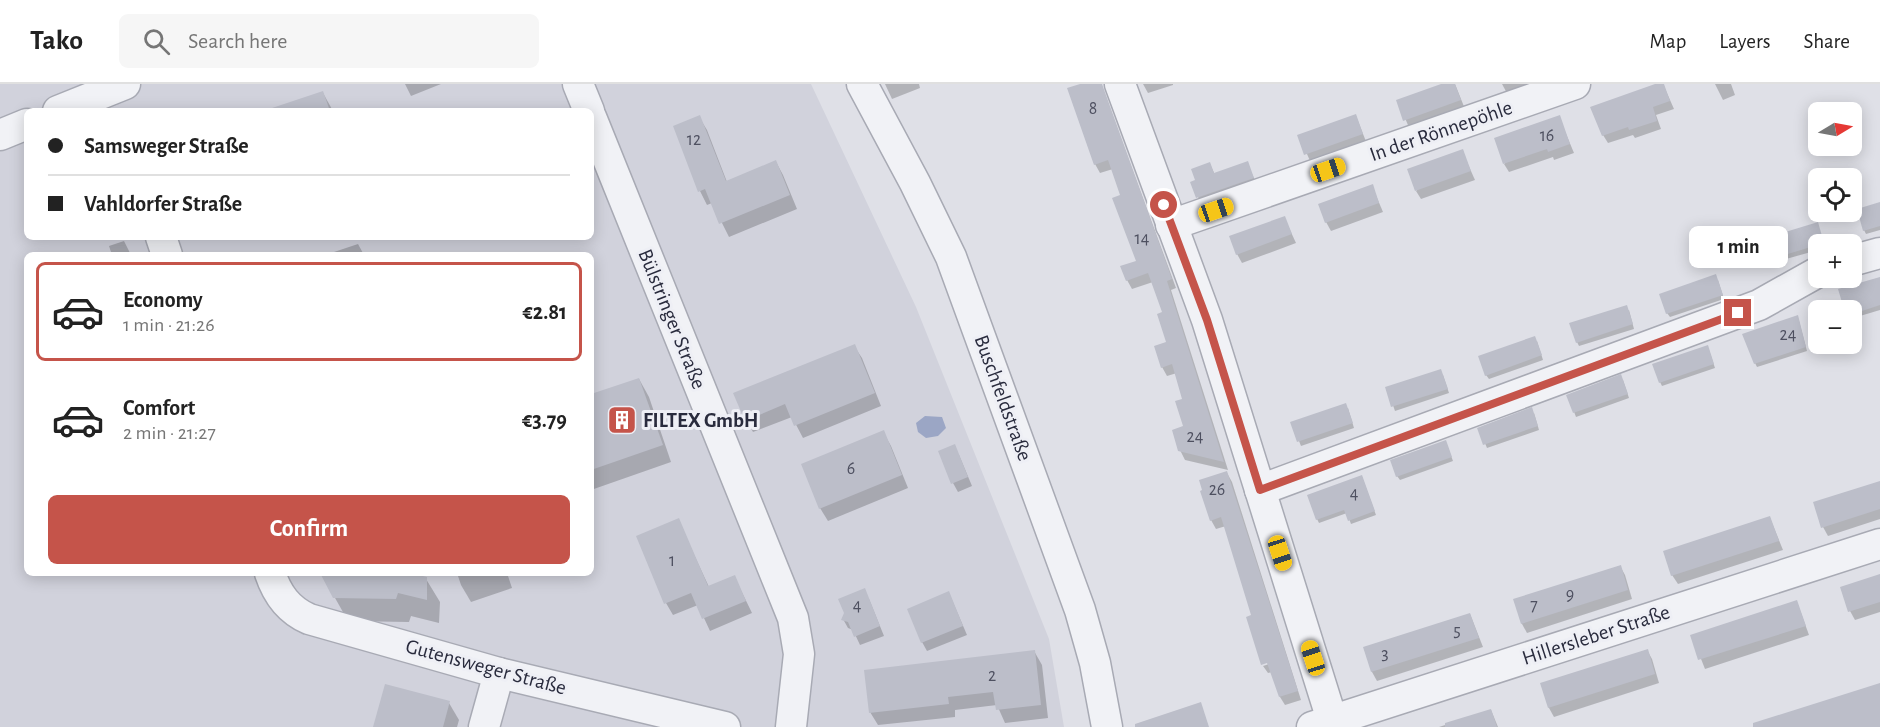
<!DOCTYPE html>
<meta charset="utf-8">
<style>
:root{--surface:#fff;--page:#f6f6f6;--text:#222;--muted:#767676;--line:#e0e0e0;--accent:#c5544a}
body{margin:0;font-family:"Alegreya Sans",sans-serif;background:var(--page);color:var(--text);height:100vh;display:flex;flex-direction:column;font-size:22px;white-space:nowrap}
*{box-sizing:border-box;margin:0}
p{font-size:20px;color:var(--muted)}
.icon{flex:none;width:33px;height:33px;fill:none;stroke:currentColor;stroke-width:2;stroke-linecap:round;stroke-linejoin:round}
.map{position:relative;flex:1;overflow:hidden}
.details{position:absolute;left:24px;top:168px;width:570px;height:324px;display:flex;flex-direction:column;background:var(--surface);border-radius:9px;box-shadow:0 3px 15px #0003}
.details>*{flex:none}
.banner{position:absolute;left:24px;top:24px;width:570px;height:132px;border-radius:9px;box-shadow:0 3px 15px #0003;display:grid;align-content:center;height:132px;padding:0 24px;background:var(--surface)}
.needle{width:39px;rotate:80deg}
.controls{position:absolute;left:1808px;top:18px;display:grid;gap:12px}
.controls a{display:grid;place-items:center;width:54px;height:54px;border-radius:9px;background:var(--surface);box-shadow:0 3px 15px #0003;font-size:30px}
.end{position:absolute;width:27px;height:27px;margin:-14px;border:8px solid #c5544a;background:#fff;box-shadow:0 0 0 3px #fff}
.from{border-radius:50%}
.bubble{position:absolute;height:42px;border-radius:9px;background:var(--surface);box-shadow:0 3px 15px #0003;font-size:20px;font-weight:700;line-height:42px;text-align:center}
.car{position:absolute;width:18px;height:36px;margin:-18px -9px;border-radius:8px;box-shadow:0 0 4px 2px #0007;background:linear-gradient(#f5c518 24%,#345 0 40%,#f5c518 0 76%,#345 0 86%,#f5c518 0)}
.banner b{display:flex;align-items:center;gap:21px;height:57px;font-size:22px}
.banner b+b{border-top:2px solid var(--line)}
.banner i{width:15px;height:15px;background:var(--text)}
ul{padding:10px 0 0;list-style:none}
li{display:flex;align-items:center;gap:18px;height:99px;margin:0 12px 9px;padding:0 12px;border:3px solid transparent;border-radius:9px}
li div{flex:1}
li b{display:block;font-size:22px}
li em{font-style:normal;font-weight:700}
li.current{border-color:var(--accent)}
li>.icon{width:54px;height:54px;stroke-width:1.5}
.action{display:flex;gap:12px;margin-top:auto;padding:12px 24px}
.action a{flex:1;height:69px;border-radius:9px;background:var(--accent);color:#fff;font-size:24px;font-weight:700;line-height:69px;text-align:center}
header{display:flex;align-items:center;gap:36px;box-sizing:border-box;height:84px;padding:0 30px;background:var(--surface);border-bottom:2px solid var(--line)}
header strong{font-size:28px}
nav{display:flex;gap:33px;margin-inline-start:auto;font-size:21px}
.search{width:420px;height:54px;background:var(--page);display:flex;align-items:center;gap:15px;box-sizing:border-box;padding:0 21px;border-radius:9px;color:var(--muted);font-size:22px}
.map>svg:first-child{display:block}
</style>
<header>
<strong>Tako</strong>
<div class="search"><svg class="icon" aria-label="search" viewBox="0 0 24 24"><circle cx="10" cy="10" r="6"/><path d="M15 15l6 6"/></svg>Search here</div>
<nav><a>Map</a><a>Layers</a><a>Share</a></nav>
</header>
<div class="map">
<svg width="1880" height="643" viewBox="0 0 1880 643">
<rect width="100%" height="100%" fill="#dfe0e7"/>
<path fill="#d1d2dc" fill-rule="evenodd" d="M0,0H811L916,223L1049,555L1064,643H0ZM27,27H591V153H27ZM27,171H591V489H27Z"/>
<polygon fill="#9ba6c5" points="925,332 942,333 946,344 938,352 926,354 918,348 916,339"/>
<g fill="#0003">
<polygon points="405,0 441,0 411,12"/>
<polygon points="885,0 919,0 920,4 892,15"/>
<polygon points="1081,0 1101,0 1176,204 1171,206 1228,386 1185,376 1180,366 1185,343 1184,316 1177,289 1167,292 1162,283 1167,259 1164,229 1153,198 1132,205 1127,196 1138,177 1122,112 1113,85 1100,89 1095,80"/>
<polygon points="1143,0 1173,0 1173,1 1148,9"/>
<polygon points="1445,0 1455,0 1465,25 1410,46 1398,17"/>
<polygon points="1502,0 1537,0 1508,11"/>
<polygon points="1659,0 1663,0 1674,25 1656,31 1661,45 1635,54 1633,51 1608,59 1603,51"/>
<polygon points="1715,0 1731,0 1735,11 1723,16"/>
<polygon points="323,9 333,27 268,27"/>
<polygon points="1356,32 1367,60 1311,79 1299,52"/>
<polygon points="699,33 707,46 727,98 776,78 783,91 797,125 729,153 712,119 707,121 700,107"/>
<polygon points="1559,33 1574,69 1554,76 1553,73 1509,88 1504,80"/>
<polygon points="1462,67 1475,96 1421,115 1416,107"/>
<polygon points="1247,79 1258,103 1203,122 1198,113 1197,97 1210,80 1215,91"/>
<polygon points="1372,102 1383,128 1331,147 1326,138"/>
<polygon points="1880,120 1880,146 1866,150 1864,146"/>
<polygon points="1284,133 1296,159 1242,179 1237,170"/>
<polygon points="1817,140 1825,160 1818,160 1818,166 1772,179 1764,156"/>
<polygon points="124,157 131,171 112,171 109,162"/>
<polygon points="358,160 364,171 325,171"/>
<polygon points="1880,194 1880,226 1860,232 1857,225 1847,226 1845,224"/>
<polygon points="1718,196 1724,215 1670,233 1667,229"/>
<polygon points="1629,226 1634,245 1579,262 1577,258"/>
<polygon points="1799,237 1807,267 1757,283 1755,279"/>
<polygon points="1537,257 1543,276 1489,295 1486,291"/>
<polygon points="854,262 862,274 881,322 803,354 792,333 753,348 746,336"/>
<polygon points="1709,266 1715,284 1662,302 1660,298"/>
<polygon points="1443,291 1449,309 1395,327 1387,304"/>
<polygon points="639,295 649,313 671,378 591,406 591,312"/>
<polygon points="1623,296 1629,314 1576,333 1568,312"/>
<polygon points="1348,324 1354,344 1301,362 1292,339"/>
<polygon points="1534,329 1539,346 1487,364 1479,345"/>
<polygon points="883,348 891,362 908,404 828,437 820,424"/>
<polygon points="1447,361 1453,377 1400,396 1397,392"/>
<polygon points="959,371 972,402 958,408 953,399"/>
<polygon points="1227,389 1232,398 1301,616 1285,621 1280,613 1272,588 1268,589 1263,582 1275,578 1253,532 1226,442 1216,445 1211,436"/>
<polygon points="1362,393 1376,431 1351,440 1347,429 1319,439 1317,435"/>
<polygon points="1880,398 1880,435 1828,452 1823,443"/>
<polygon points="1770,434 1783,466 1678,500 1672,491"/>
<polygon points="678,436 709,503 734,492 752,529 710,547 698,521 673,531 666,519 638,453"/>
<polygon points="1620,482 1625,491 1632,515 1527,549 1522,540 1515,516"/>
<polygon points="321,489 404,489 426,495 440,518 439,539 411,532 409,538 348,537"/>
<polygon points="457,489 507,489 512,504 471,518 461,501"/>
<polygon points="1880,492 1880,528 1855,536 1850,527"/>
<polygon points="949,509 967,551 927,567 922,558"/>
<polygon points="869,515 884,552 860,561 853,546 848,544 843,535"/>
<polygon points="1797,518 1809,551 1705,585 1692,552"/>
<polygon points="1470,530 1483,563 1377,597 1372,588 1365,564"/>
<polygon points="1647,566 1652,575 1659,599 1554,633 1549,624 1542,600"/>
<polygon points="1034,567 1042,581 1048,634 1005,639 997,621 955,626 955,633 878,641 870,628"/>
<polygon points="449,619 459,636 457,643 376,643"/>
<polygon points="1491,626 1498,643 1439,643"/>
</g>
<g fill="#bcbec9">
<polygon points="1080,0 1102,0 1172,195 1167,197 1224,378 1178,367 1172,346 1183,342 1175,317 1182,315 1172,280 1161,284 1154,262 1166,258 1157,230 1162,228 1148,189 1126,197 1120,182 1136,177 1112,114 1120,111 1108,76 1094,81 1067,4"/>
<polygon points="1441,0 1455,0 1461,16 1403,37 1396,16"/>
<polygon points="1655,0 1664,0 1670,17 1653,23 1657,37 1629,46 1628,43 1602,52 1590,23"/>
<polygon points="323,7 330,27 273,27 272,24"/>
<polygon points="1356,30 1363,50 1304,71 1297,51"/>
<polygon points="700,31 726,97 776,76 790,111 719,140 705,105 698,108 673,42"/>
<polygon points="1560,31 1570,60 1548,68 1547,65 1503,80 1494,54"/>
<polygon points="1463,65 1471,87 1415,107 1407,85"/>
<polygon points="1248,77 1254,94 1196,114 1190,98 1195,96 1191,85 1210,78 1214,89"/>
<polygon points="1373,100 1379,119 1325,139 1318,120"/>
<polygon points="1880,118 1880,142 1863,147 1857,125"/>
<polygon points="1285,132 1292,150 1236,171 1229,152"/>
<polygon points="1818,138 1824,159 1768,176 1762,155"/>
<polygon points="1716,190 1723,211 1666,230 1659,210"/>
<polygon points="1880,193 1880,221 1856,229 1854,222 1844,225 1838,205"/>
<polygon points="1627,221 1633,240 1576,259 1569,239"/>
<polygon points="1798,231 1806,263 1754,280 1742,250"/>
<polygon points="1535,252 1542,271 1485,292 1478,272"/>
<polygon points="855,260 875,309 794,342 785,320 745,337 733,309"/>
<polygon points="1708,261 1714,280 1659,299 1652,280"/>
<polygon points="1441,285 1448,305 1391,323 1385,303"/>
<polygon points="1621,290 1628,310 1573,329 1566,311"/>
<polygon points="639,294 663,361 591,386 591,310"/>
<polygon points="1346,319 1353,339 1297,358 1290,338"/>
<polygon points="1532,323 1538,342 1483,361 1477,344"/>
<polygon points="884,346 902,391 819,425 801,380"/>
<polygon points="1446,356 1452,373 1396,393 1390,376"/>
<polygon points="955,360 968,393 951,400 938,367"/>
<polygon points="1227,387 1298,607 1279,613 1267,579 1261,581 1246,533 1251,531 1221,433 1210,437 1200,407 1202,406 1199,396"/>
<polygon points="1362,391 1375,427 1348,437 1344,426 1316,436 1307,411"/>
<polygon points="1880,397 1880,425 1821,444 1813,418"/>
<polygon points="1770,432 1779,457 1671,492 1663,467"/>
<polygon points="679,434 708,502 735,491 746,517 702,535 691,509 664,520 636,452"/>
<polygon points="1621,481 1628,506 1521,540 1513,515"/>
<polygon points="320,489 410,489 427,493 427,516 398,509 396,515 333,514"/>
<polygon points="1880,490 1880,518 1848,528 1840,503"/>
<polygon points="865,504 880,542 854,553 848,538 841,536 844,529 838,515"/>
<polygon points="949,507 963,542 921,559 907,525"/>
<polygon points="1797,516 1806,542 1698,576 1690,551"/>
<polygon points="1470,529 1479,554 1371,588 1363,563"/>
<polygon points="1648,565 1655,590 1548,624 1540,599"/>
<polygon points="1035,566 1041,621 996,626 993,608 948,613 949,620 869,629 864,586"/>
<polygon points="1880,599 1880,643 1753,643 1753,639"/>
<polygon points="385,600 450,617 443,643 373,643"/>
<polygon points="1201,618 1209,643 1135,643 1135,640"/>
<polygon points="1491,625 1497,643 1445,643 1445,639"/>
</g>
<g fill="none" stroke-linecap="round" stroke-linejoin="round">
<g stroke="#a8aab4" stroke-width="33">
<g id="minor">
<polyline points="578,0 589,27"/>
<polyline points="862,0 915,99 951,173 1080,526 1095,579 1107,643"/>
<polyline points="1120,0 1207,236 1332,636"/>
<polyline points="58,27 125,0"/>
<polyline points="591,33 793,534 799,570 791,643"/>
<polyline points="0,51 27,40"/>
<polyline points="1171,141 1575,0"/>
<polyline points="161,153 167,171"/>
<polyline points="1851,177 1880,169"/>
<polyline points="1260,406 1759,221 1818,188"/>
<path d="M270,489C277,510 288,526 309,535L499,589L725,643"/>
<polyline points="484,643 499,589"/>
<polyline points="1312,643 1880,460"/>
</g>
</g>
<use href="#minor" stroke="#f1f2f6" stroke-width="30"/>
</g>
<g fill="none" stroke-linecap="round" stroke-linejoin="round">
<polyline stroke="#c5544a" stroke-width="8" points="1164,121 1207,236 1260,406 1738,229"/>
</g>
<defs>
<g id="building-square" transform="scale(1.5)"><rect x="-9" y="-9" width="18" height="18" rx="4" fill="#c5544a" stroke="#eeeff5"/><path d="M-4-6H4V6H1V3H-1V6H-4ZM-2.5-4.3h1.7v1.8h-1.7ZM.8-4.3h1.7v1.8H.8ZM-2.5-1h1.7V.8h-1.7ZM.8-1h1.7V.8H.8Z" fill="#fff"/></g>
</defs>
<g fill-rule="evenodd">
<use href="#building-square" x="622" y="336"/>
</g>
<g text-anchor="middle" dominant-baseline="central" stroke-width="6" stroke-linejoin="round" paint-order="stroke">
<g font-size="18" fill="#4e5060">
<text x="1093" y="25">8</text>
<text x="1547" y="52">16</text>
<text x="694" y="56">12</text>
<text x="1142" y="155">14</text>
<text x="1788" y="251">24</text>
<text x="1195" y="353">24</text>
<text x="851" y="385">6</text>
<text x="1217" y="406">26</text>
<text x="1354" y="410">4</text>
<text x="672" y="477">1</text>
<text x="1570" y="511">9</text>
<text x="857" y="522">4</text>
<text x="1534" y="522">7</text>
<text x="1457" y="547">5</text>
<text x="1385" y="570">3</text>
<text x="992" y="592">2</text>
</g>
<g font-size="21" fill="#292b3d" stroke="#eeeff5">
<text transform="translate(1441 47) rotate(-19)">In der Rönnepöhle</text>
<text transform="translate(672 235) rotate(68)">Bülstringer Straße</text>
<text transform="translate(1003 314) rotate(70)">Buschfeldstraße</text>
<text transform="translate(1596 551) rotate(-18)">Hillersleber Straße</text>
<text transform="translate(486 583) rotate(15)">Gutensweger Straße</text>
</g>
<g font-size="21" font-weight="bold" fill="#292b3d" stroke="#eeeff5" text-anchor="start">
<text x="643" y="336">FILTEX GmbH</text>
</g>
</g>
</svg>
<div class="controls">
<a><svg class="needle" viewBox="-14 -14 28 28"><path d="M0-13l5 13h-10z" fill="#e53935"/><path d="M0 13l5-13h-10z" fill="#767676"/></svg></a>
<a><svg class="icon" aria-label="locate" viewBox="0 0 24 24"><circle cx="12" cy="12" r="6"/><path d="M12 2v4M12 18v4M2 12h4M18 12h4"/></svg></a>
<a>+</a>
<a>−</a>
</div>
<i class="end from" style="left:1164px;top:121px"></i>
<i class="end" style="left:1738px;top:229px"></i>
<div class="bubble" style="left:1689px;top:142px;width:99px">1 min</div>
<i class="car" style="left:1328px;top:86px;rotate:71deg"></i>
<i class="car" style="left:1216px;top:126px;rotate:71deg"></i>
<i class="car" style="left:1280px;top:469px;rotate:162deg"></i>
<i class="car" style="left:1313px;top:574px;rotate:342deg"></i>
<div class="banner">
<b><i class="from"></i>Samsweger Straße</b>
<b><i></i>Vahldorfer Straße</b>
</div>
<section class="details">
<ul>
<li class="current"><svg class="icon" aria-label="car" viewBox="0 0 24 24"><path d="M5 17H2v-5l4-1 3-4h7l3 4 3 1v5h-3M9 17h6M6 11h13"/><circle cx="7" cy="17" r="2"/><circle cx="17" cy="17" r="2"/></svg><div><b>Economy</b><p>1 min · 21:26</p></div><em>€2.81</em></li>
<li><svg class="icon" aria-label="car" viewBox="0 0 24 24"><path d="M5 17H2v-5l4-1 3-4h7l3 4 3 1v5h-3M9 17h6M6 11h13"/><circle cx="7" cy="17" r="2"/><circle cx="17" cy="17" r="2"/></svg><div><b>Comfort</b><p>2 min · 21:27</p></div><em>€3.79</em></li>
</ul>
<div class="action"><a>Confirm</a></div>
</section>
</div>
